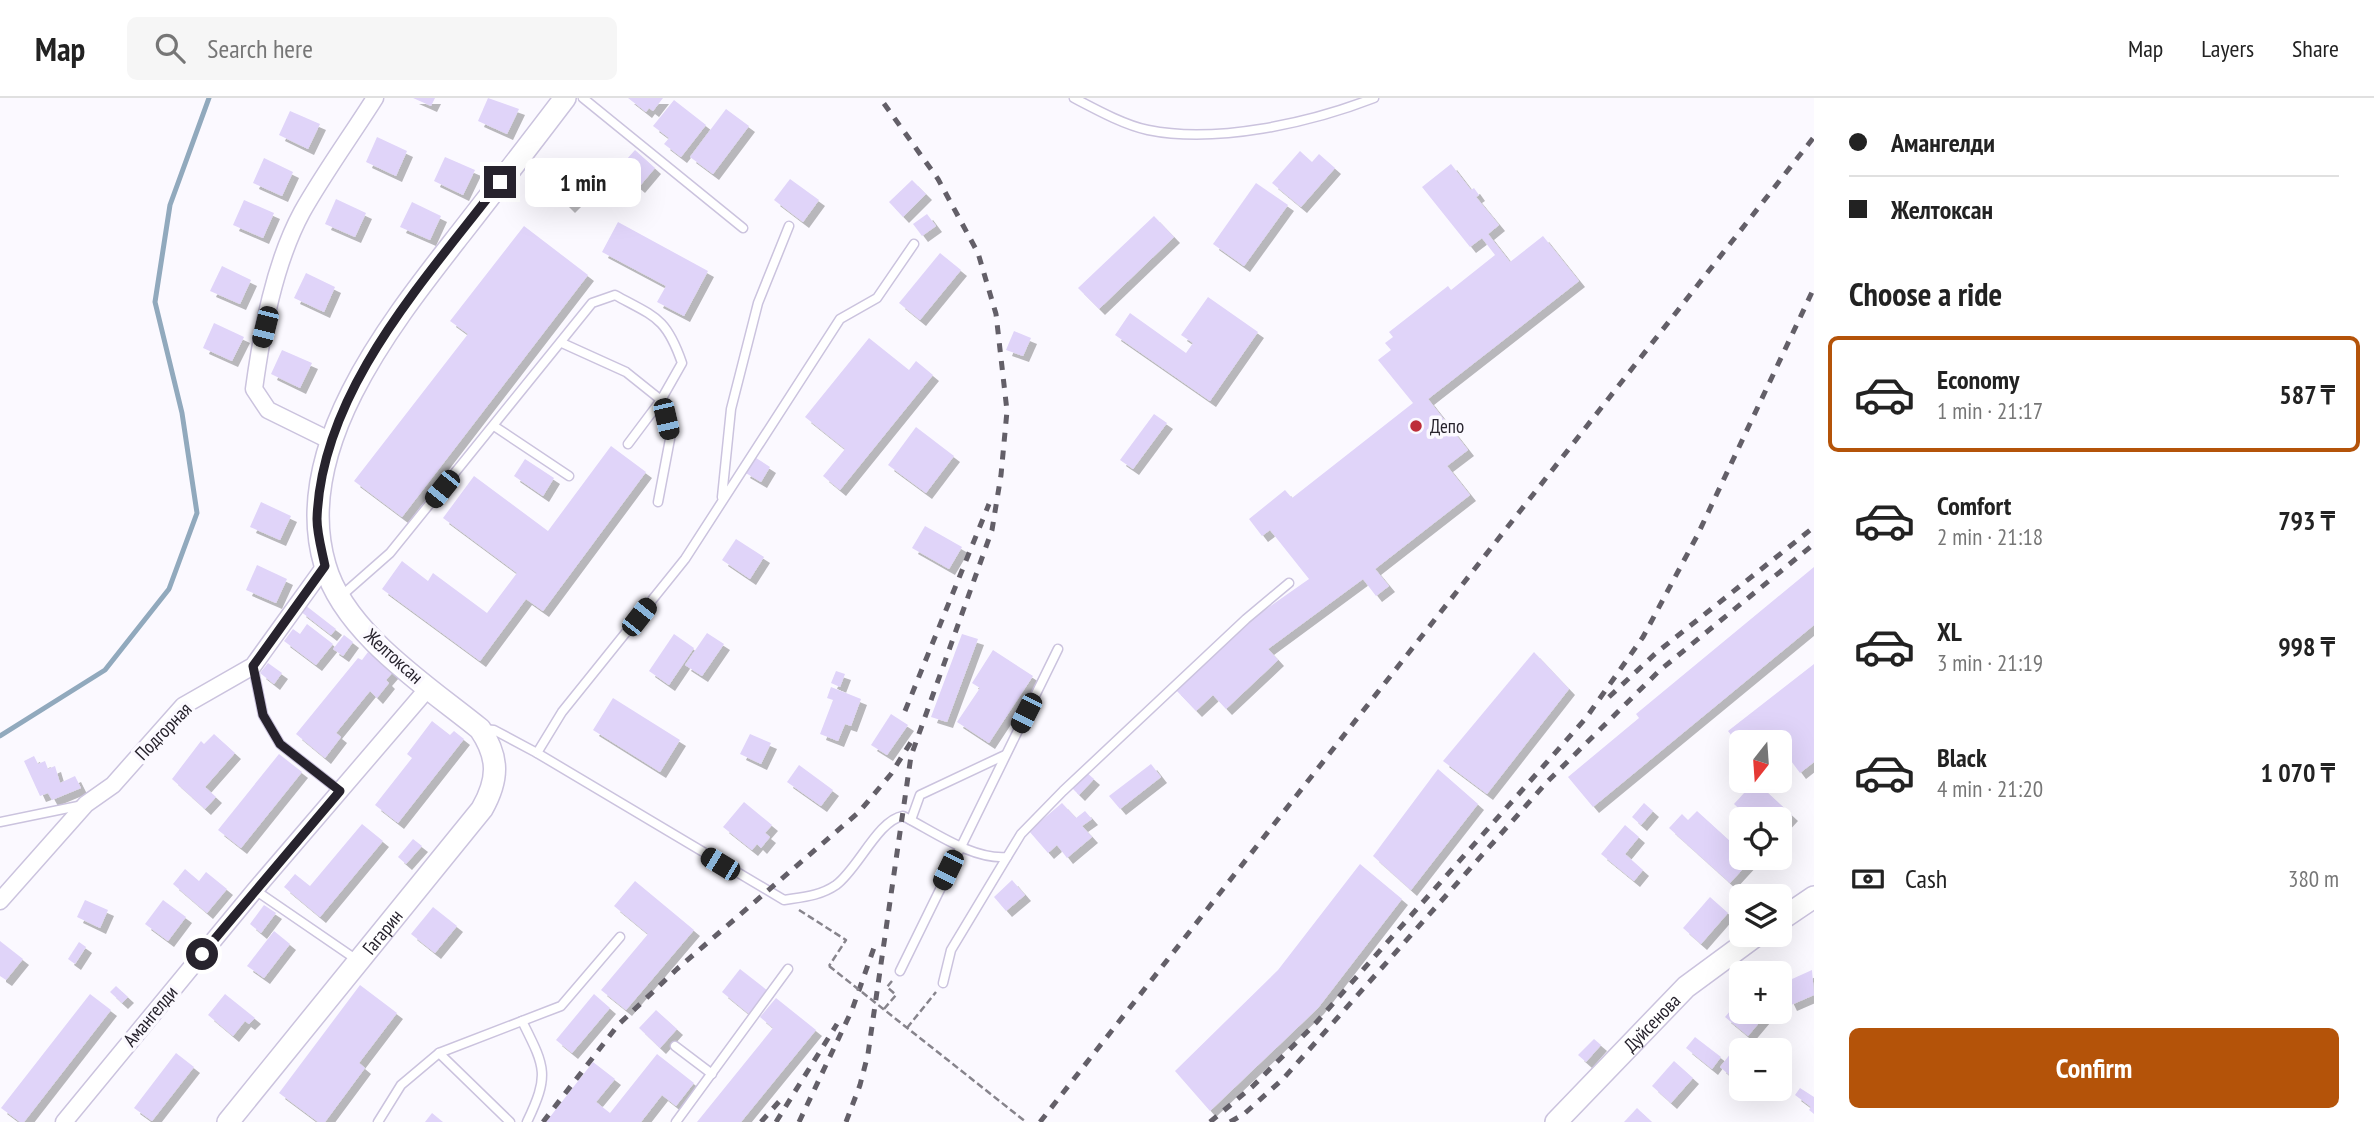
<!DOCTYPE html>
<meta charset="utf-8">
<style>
:root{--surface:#fff;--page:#f6f6f6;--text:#222;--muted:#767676;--line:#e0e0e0;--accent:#b45309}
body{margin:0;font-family:"PT Sans Narrow",sans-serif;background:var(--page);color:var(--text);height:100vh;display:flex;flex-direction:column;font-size:26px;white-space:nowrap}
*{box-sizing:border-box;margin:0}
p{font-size:23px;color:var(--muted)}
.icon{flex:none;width:38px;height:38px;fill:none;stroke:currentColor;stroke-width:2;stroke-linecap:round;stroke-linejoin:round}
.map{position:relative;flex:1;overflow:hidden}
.sheet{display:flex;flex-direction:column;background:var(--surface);width:560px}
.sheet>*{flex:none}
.top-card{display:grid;align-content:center;height:154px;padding:0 35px;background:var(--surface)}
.needle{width:46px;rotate:197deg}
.controls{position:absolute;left:1729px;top:632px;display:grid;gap:14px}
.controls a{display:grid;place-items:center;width:63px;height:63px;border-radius:10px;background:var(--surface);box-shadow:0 7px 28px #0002;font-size:35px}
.end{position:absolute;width:32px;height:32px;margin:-16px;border:9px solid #27232d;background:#fff;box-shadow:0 0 0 4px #fff}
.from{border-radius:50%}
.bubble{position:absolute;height:49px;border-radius:10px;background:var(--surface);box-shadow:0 7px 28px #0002;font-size:23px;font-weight:800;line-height:49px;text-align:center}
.car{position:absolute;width:21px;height:42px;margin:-21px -10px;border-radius:9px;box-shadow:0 0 5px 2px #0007;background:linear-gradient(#222 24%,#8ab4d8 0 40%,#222 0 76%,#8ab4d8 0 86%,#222 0)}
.top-card b{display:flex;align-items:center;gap:24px;height:66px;font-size:26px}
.top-card b+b{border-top:2px solid var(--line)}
.top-card i{width:18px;height:18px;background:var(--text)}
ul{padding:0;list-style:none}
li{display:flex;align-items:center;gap:21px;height:116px;margin:0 14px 10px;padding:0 21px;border:4px solid transparent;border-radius:10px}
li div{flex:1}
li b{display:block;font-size:26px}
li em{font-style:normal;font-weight:800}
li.on{border-color:var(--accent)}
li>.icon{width:63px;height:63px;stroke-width:1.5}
h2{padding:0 35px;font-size:32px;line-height:84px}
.pay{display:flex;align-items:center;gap:18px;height:77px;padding:0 35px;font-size:26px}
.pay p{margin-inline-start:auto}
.action{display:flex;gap:14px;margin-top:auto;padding:14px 35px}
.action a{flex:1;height:80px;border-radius:10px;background:var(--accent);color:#fff;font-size:28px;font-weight:800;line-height:80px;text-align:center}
header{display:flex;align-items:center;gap:42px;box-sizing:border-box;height:98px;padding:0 35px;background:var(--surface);border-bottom:2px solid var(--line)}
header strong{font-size:33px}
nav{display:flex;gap:38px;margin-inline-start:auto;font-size:24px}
.search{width:490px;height:63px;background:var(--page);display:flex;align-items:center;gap:18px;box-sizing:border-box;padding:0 24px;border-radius:10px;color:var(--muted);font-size:26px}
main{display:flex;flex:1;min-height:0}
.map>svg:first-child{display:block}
</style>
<header>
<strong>Map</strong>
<div class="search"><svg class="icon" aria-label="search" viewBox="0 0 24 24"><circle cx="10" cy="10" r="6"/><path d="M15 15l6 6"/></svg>Search here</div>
<nav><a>Map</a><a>Layers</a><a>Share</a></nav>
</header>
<main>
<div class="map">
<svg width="1814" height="1024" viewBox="0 0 1814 1024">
<defs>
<filter id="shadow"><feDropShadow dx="6" dy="6" stdDeviation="0" flood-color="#0004"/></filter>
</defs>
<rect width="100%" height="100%" fill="#fbf9ff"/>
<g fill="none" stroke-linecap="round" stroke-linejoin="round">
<polyline stroke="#91a9bd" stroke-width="5" points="0,638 105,572 169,491 197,415 182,315 155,204 170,107 209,0"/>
</g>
<g fill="#e0d4f9" filter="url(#shadow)">
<polygon points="413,0 435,0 431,8"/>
<polygon points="488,0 519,11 507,36 478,23"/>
<polygon points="628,0 663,0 653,13 649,10 646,14"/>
<polygon points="674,2 706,27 681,59 664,46 669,40 653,28"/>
<polygon points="726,11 749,28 713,76 690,59"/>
<polygon points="290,13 320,26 308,51 279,37"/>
<polygon points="377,39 407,53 396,78 366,64"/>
<polygon points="635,52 655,70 639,89 618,71"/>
<polygon points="1300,53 1312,64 1319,56 1335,70 1301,109 1272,85"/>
<polygon points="445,59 475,72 463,97 434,83"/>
<polygon points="264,60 293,74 282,98 253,85"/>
<polygon points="1451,66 1471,92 1474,90 1479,97 1476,99 1499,127 1488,136 1510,164 1543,138 1579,183 1428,301 1468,352 1447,368 1470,397 1375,471 1389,488 1376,498 1363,481 1268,551 1278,562 1226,611 1213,597 1196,613 1175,591 1245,526 1309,481 1270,432 1262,438 1249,421 1285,392 1292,400 1413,305 1378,262 1391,252 1385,245 1393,239 1389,234 1448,188 1451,192 1495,157 1482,140 1470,149 1422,89"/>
<polygon points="562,72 584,94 569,109 547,87"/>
<polygon points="790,81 819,102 803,124 774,102"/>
<polygon points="912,82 926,96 903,119 889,104"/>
<polygon points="1256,85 1288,107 1244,168 1213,146"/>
<polygon points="336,101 366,115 355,139 325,126"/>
<polygon points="244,102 274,115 263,140 233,127"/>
<polygon points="412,104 441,118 430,142 400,129"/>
<polygon points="927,116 936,128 922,138 913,126"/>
<polygon points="1154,118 1174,139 1099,211 1078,190"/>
<polygon points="618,124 708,173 684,218 657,204 666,188 602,154"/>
<polygon points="524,128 588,177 402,419 354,383 468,236 450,223"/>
<polygon points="940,155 961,172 920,222 899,205"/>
<polygon points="222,168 251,182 240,206 210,193"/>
<polygon points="306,175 335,189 324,214 294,200"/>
<polygon points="1208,199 1258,234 1210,303 1115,237 1130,215 1186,255 1193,245 1181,237"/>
<polygon points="214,225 244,239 232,263 203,250"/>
<polygon points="1014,233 1031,240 1023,258 1006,252"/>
<polygon points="869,240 909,272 916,263 933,277 840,392 823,378 845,351 805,319"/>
<polygon points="282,252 312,265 300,290 271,276"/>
<polygon points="1154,316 1167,325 1133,371 1120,362"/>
<polygon points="916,329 954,358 926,395 888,367"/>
<polygon points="611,348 646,374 543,513 526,501 480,563 382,491 402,463 428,483 433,475 487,515 517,475 443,420 474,378 548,433"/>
<polygon points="753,358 770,369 761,384 744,374"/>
<polygon points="525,361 554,380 543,398 514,378"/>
<polygon points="261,404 291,418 280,442 250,429"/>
<polygon points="925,428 962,449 949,471 912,450"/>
<polygon points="736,441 764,459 750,481 722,462"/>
<polygon points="257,467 287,481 276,505 246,492"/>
<polygon points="1814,469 1814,527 1593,709 1568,679 1639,620 1636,616"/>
<polygon points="305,507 336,531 331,537 300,513"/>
<polygon points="307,526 333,546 316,567 284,543 293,531 300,536"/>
<polygon points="707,535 724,546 702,578 685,567"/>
<polygon points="674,536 694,550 669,587 649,573"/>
<polygon points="962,536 978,541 947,624 931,619"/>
<polygon points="344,537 353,544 343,558 333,551"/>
<polygon points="993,552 1033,578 989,645 957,624 980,590 972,585"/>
<polygon points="368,554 393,574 386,582 389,585 377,600 370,593 336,635 341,639 325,660 296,636 358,560 362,562"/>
<polygon points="1534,554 1569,591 1487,696 1443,663"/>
<polygon points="268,565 282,575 274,586 260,575"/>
<polygon points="1814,566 1814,664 1800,675 1780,648 1780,644 1770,636 1764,641 1757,633 1739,647 1728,633"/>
<polygon points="836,573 845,576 840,589 831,585"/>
<polygon points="831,589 861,601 851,628 845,626 838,643 820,636 833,602 827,600"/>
<polygon points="613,600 680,642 660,674 593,632"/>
<polygon points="891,616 908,627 887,657 871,647"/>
<polygon points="432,623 450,637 454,633 464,641 398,725 375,707 412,660 407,656"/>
<polygon points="214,636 235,655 205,689 216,699 205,711 172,681 201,643 204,646"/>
<polygon points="750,636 771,645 761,666 740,656"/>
<polygon points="279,656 302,674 241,750 218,732"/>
<polygon points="34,658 38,666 45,663 48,671 55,668 60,685 75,678 81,690 52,702 48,695 40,698 24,663"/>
<polygon points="1151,666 1161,679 1120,711 1109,698"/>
<polygon points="799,667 833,692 821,708 787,684"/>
<polygon points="1438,671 1478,706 1411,792 1373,758"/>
<polygon points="1086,674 1094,681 1079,697 1071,689"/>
<polygon points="1755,683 1792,717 1780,730 1780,721 1750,721 1734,706"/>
<polygon points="744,704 772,727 765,735 770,739 761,750 757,746 752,752 723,729"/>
<polygon points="1062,705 1076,720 1085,713 1092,721 1082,728 1092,739 1067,760 1057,747 1048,755 1029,733"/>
<polygon points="1644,705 1653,713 1641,727 1632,719"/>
<polygon points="1697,713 1731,744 1741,733 1741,760 1753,760 1730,785 1669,730 1682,716 1688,722"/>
<polygon points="362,726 383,743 320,819 284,789 295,776 310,788"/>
<polygon points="1625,727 1639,739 1625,756 1643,772 1634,783 1601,756"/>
<polygon points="413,741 422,748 406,766 398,759"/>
<polygon points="1360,766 1402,801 1318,910 1210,1013 1175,973 1278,872"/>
<polygon points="185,771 199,783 206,774 227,791 207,815 173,786"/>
<polygon points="1012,782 1025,797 1006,813 994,799"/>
<polygon points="635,783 694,832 626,912 601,892 648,836 614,808"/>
<polygon points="1710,799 1728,815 1701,846 1683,830"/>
<polygon points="85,802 108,812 100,830 77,819"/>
<polygon points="163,802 186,819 168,843 145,826"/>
<polygon points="264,807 276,815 261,835 250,826"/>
<polygon points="433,809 457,828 435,855 411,836"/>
<polygon points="274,833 290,846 264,880 247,868"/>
<polygon points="0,843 23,861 6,882 0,878"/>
<polygon points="79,844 86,849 75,866 68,861"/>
<polygon points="740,871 768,893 749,916 722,894"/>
<polygon points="1812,872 1814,897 1791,907 1781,886"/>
<polygon points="360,887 397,915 359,965 365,970 325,1024 318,1024 279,995"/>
<polygon points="116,888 128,899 122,905 110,894"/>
<polygon points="90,896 111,912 24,1024 20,1024 1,1010"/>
<polygon points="225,896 255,920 249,926 245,923 233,938 208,917"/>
<polygon points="594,896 610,910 572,955 556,942"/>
<polygon points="776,900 816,932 741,1024 697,1024 773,930 760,919"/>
<polygon points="1741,900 1741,914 1757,914 1764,919 1748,938 1725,919"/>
<polygon points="656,912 677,931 660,950 639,930"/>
<polygon points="1695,939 1721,959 1712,971 1686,950"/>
<polygon points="1594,941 1601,947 1586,964 1578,957"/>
<polygon points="1735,950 1741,955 1741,987 1720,969"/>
<polygon points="176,955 194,969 152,1023 134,1010"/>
<polygon points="657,956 694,985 676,1008 662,997 641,1024 546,1024 593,964 615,981 596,1004 610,1015"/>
<polygon points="1674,963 1693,980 1671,1005 1652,988"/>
<polygon points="1800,990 1814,999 1814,1016 1809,1012 1811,1009 1795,997"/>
<polygon points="1637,1010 1652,1024 1624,1024"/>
<polygon points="432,1015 443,1024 425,1024"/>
</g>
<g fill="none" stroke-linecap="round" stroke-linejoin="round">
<g stroke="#cbc3de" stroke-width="11">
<g id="lane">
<polyline points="583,0 743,130"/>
<path d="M1074,0C1095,11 1124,27 1148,32C1216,46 1310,25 1374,0"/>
<polyline points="562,245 626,274 661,302 670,341 658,404"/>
<polyline points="494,328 569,378"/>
<polyline points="722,399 731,311 758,205 789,128"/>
<path d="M340,499L390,455L592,205L615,197C655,219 666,219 682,265L661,302L628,346"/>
<polyline points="253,568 263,617 280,646 340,693"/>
<polyline points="483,631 494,632 537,655 562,614 685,461 840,221 877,200 914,146"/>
<path d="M537,655L784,802C803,799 820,798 836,787C858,771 878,722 903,718C933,733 972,762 1007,759L1021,736L1063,693L1246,521L1289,485"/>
<polyline points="911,722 920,697 1005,657"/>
<polyline points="0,724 83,707"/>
<polyline points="255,792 357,862"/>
<polyline points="900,873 1058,551"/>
<polyline points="943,885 951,852 1007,759"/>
<path d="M522,923C545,969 550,976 527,1024"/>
<polyline points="675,948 712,976"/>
<polyline points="439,955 510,1024"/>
<polyline points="378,1024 401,987 439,955 561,908 620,839"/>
<polyline points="676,1024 788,871"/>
</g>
</g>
<g stroke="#cbc3de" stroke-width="19">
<g id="street">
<path d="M333,344L268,312L254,291C262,233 274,166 302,114C324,75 351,38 375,0"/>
<polyline points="0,803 86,706 113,687 183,608 253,568 325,468"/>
<polyline points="64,1024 255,792 429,589"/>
</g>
</g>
<g stroke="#cbc3de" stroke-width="24">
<g id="secondary">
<polyline points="1780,822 1814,799"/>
<path id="s1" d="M228,1024L482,711C499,681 499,659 480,631C427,588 344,535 325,467C290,349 394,221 461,135C496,90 531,45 565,0"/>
<path id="s2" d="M1556,1024L1686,889L1758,836"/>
</g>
</g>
<g stroke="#87848c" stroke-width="2.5" stroke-dasharray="7 3.5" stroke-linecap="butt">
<polyline points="799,812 846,842 829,868"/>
<polyline points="884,911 896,897 887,889 892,883"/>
<polyline points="907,930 936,894"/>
</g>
<use href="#lane" stroke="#fff" stroke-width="8"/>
<use href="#street" stroke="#fff" stroke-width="16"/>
<use href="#secondary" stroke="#fff" stroke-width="21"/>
<g stroke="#635f68" stroke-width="5" stroke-dasharray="9 9" stroke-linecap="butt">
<polyline points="1609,599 1656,555 1814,429"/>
<polyline points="905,613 989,406"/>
<polyline points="543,1024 618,927 677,871 859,714 891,676 911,644"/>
<polyline points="761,1024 784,998"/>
<polyline points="776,1024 837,926"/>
<polyline points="799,1024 852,912 876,844"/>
<polyline points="846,1024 860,987 868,956 911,658 992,432 1001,377 1007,313 996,216 978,155 938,81 880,0"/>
<polyline points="1040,1024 1814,39"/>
<polyline points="1210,1024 1252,989 1314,927 1586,620 1643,539 1697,438 1814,190"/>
<polyline points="1230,1024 1244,1016 1283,981 1547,684 1659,573 1814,446"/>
</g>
<polyline stroke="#87848c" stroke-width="2.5" stroke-dasharray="7 3.5" stroke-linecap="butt" points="829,868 1026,1024"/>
</g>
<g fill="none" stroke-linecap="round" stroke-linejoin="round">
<path stroke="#27232d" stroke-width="9" d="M202,856L340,693L280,646L263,617L253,568L325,468C322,453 317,436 317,421C321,292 426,181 500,84"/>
</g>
<circle fill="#bd2d39" stroke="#fbf9ff" stroke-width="2.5" cx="1416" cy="328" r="7"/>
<g text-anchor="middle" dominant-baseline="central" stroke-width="7" stroke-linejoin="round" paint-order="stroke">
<g font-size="19" fill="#27232d" stroke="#fbf9ff" text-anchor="start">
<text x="1430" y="328">Депо</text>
</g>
<g font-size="19" fill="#27232d" stroke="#fbf9ff">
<text transform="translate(394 558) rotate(42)">Желтоксан</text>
<text transform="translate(163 633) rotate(-46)">Подгорная</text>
<text stroke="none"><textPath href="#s1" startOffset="245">Гагарин</textPath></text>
<text transform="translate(150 918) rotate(-50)">Амангелди</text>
<text stroke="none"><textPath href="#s2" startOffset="138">Дуйсенова</textPath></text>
</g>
</g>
</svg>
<div class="controls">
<a><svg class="needle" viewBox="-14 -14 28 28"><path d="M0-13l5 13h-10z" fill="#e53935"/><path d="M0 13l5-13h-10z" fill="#767676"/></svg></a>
<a><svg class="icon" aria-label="locate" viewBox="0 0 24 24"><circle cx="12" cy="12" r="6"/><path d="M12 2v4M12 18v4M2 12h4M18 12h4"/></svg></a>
<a><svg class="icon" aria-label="layers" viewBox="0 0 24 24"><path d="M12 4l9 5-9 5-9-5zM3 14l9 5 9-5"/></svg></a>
<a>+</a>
<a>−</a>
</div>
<i class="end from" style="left:202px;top:856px"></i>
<i class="end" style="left:500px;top:84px"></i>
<div class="bubble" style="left:525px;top:60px;width:116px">1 min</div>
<i class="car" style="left:265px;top:229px;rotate:194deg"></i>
<i class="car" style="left:666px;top:321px;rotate:167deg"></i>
<i class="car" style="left:442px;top:391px;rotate:219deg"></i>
<i class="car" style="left:639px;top:519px;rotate:38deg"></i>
<i class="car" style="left:1026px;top:615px;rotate:207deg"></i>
<i class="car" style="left:720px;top:766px;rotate:301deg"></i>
<i class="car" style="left:948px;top:772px;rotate:206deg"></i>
</div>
<section class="sheet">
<div class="top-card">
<b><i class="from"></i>Амангелди</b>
<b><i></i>Желтоксан</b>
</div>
<h2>Choose a ride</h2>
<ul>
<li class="on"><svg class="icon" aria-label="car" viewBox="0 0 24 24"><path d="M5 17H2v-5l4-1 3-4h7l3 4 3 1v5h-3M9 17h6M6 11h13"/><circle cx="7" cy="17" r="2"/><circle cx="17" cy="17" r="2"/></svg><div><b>Economy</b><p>1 min · 21:17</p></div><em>587 ₸</em></li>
<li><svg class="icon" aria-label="car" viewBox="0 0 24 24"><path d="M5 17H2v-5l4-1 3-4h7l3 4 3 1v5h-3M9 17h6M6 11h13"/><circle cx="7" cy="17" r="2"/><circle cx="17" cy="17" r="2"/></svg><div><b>Comfort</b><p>2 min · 21:18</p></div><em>793 ₸</em></li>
<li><svg class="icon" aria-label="car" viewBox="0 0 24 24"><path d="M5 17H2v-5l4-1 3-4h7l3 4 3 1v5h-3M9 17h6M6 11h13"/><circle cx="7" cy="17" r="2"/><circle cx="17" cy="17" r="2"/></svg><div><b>XL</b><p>3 min · 21:19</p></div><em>998 ₸</em></li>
<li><svg class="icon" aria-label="car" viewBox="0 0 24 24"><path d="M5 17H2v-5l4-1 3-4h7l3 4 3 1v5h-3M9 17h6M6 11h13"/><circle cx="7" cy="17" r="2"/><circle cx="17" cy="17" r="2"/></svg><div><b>Black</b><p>4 min · 21:20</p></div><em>1 070 ₸</em></li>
</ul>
<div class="pay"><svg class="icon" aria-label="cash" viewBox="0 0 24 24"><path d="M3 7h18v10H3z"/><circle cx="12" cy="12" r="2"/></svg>Cash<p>380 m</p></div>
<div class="action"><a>Confirm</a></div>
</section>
</main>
